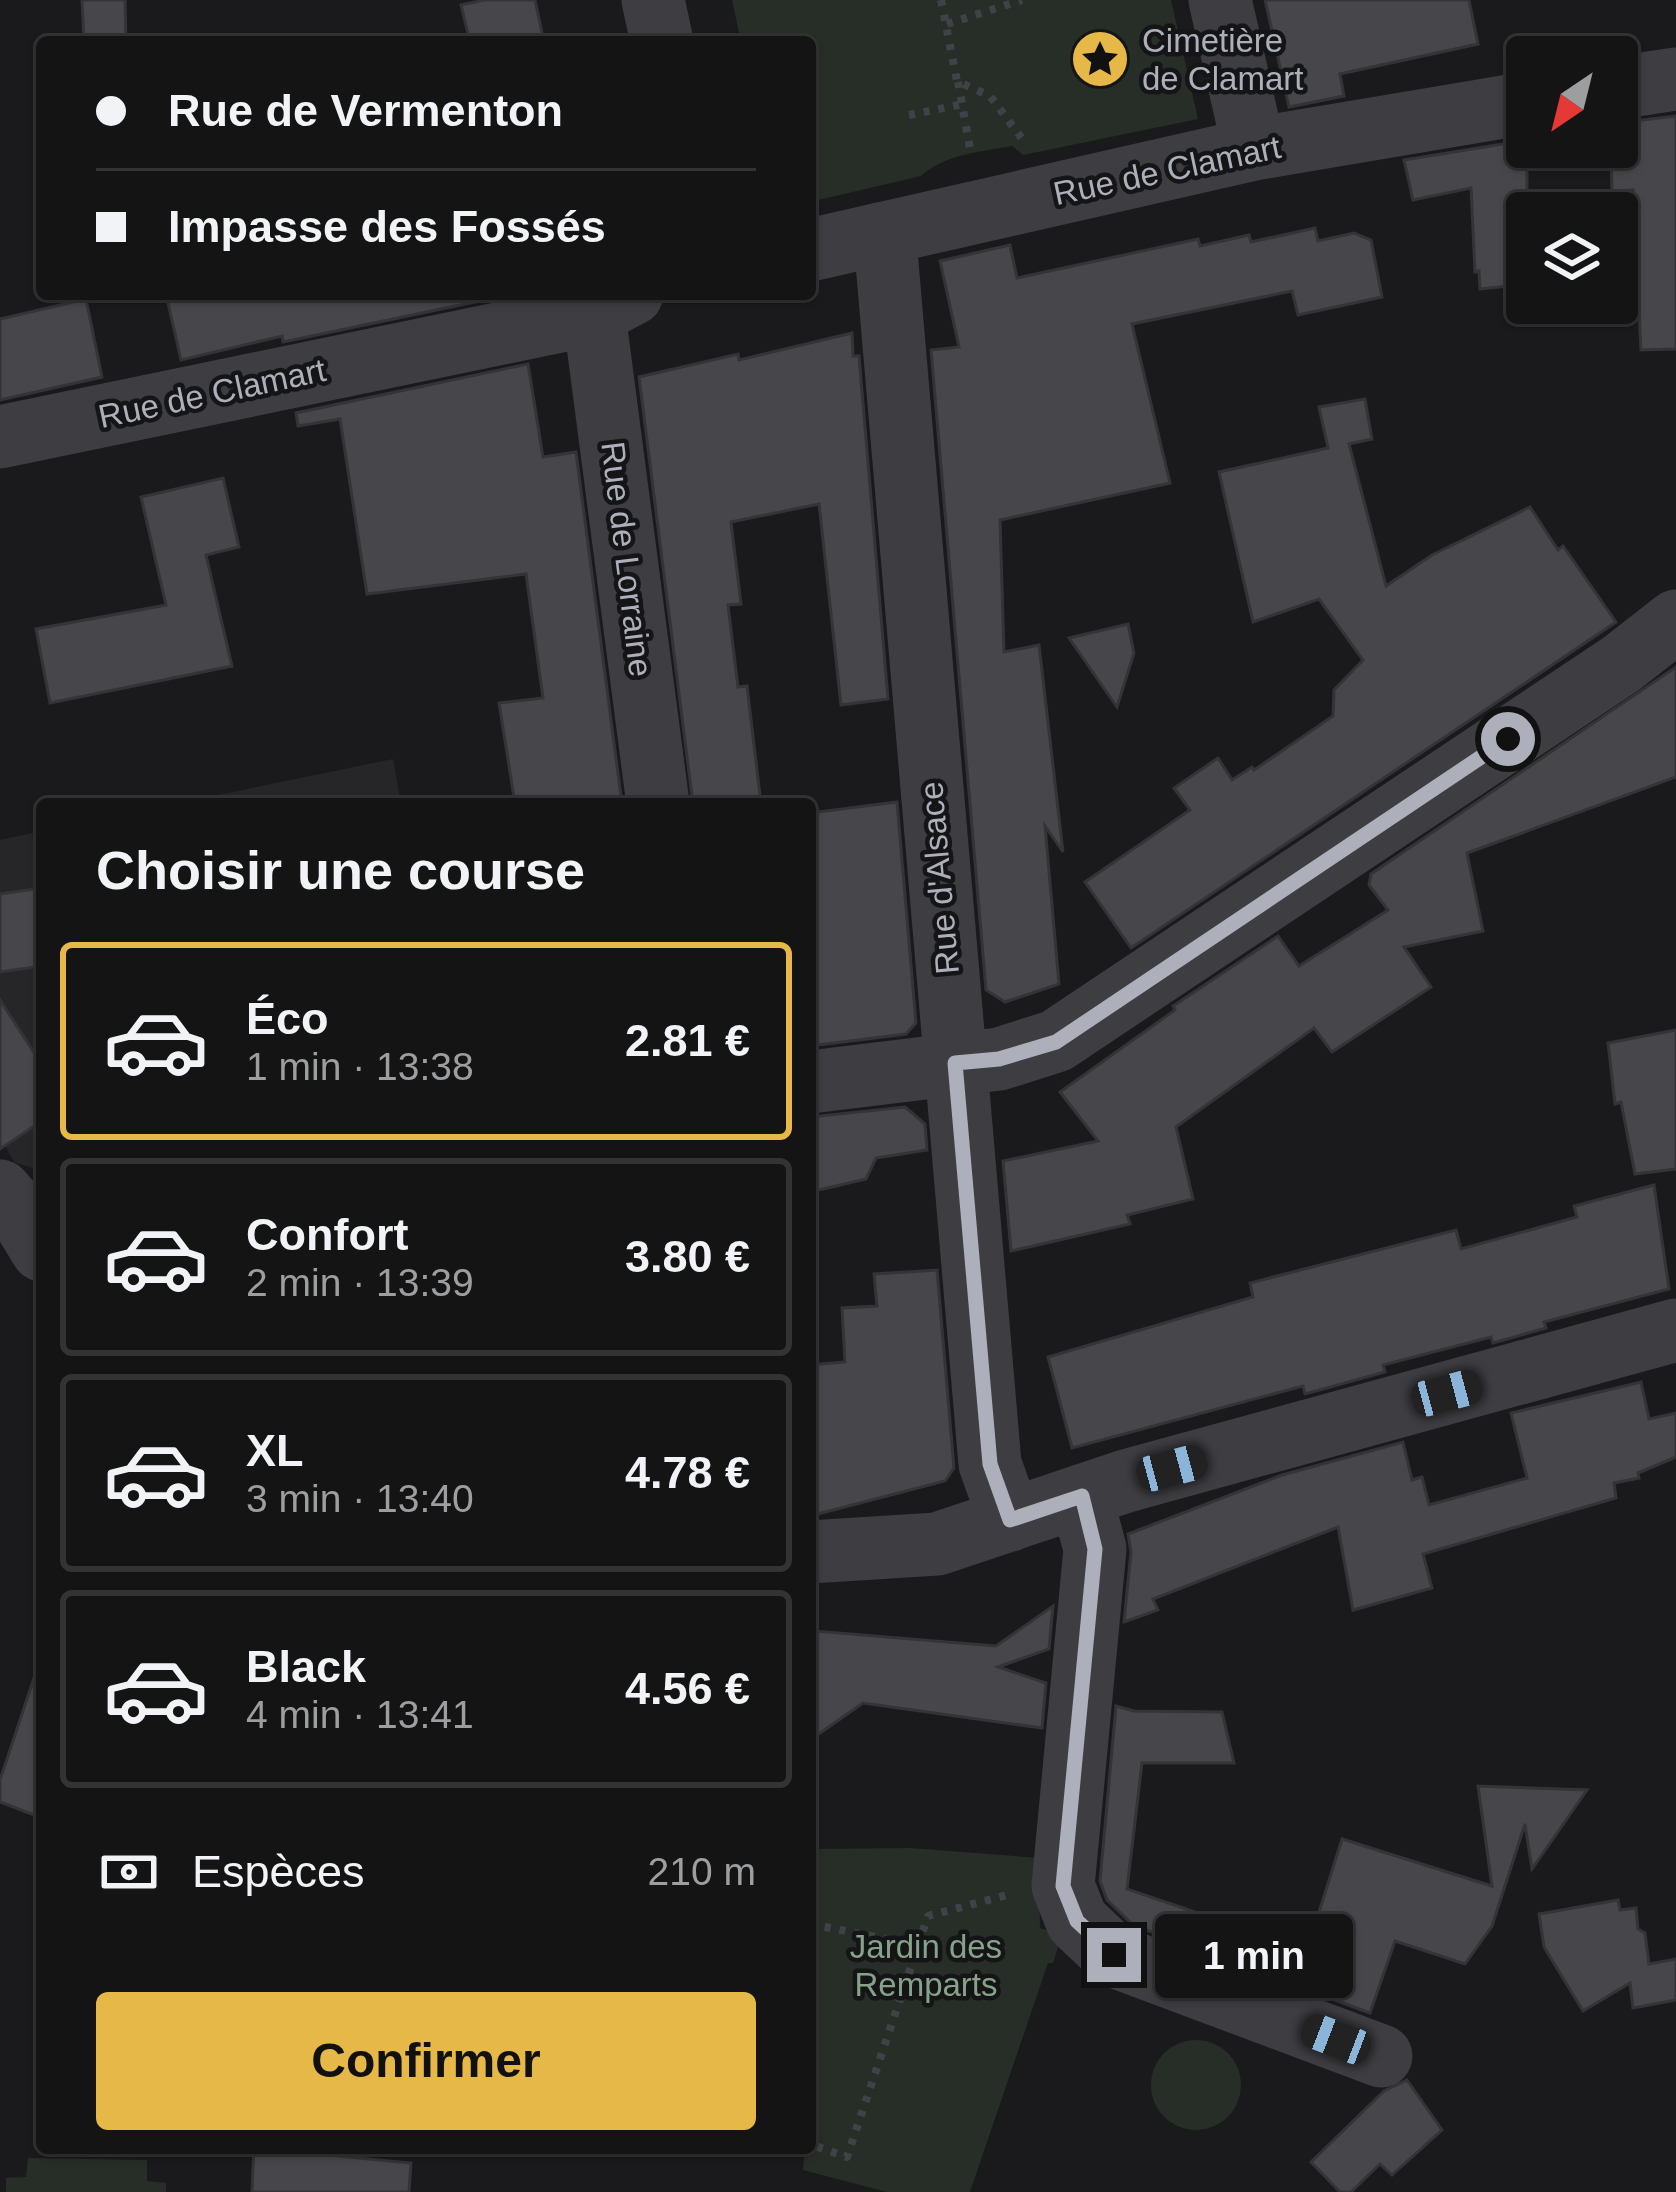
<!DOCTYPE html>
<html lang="fr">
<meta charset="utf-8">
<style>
:root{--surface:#141415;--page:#1d1d1e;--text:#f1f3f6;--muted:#9d9ea0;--line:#333334;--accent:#e5b848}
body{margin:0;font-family:Helvetica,sans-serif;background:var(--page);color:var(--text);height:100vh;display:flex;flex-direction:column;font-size:45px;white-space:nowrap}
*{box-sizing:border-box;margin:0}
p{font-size:39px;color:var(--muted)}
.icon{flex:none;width:66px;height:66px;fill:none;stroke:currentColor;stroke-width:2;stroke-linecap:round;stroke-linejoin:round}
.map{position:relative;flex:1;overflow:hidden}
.drawer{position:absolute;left:36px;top:798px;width:780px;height:1356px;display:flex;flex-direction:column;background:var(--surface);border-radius:12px;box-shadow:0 3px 9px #0004,0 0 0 3px var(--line)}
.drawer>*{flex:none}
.hud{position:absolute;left:36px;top:36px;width:780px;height:264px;border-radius:12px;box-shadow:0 3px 9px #0004,0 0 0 3px var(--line);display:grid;align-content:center;height:264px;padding:0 60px;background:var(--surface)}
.needle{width:78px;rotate:215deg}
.controls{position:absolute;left:1506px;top:36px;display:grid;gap:24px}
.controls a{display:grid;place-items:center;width:132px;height:132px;border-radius:12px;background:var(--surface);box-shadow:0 3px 9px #0004,0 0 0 3px var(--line);font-size:60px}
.end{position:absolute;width:54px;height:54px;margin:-27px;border:15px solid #adb0ba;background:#111;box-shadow:0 0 0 6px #111}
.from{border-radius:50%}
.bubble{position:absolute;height:84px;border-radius:12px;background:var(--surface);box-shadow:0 3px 9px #0004,0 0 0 3px var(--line);font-size:39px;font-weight:600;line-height:84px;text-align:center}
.car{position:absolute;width:36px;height:72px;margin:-36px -18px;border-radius:15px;box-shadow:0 0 9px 3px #0007;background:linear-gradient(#222 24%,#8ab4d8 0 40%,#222 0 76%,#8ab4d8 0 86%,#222 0)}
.hud b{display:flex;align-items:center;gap:42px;height:114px;font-size:45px}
.hud b+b{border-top:3px solid var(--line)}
.hud i{width:30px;height:30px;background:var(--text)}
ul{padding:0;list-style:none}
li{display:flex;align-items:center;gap:36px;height:198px;margin:0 24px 18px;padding:0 36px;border:6px solid var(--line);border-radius:12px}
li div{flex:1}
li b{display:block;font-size:45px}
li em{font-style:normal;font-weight:600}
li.current{border-color:var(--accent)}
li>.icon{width:108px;height:108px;stroke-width:1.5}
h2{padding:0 60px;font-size:54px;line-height:144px}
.pay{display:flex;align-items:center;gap:30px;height:132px;padding:0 60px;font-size:45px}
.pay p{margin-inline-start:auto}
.cta{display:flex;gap:24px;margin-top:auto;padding:24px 60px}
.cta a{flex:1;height:138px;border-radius:12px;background:var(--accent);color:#111;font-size:48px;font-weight:600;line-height:138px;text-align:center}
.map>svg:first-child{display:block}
</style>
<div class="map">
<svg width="1676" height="2192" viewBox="0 0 1676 2192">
<rect width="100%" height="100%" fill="#1a1a1c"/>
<g fill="#262628">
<polygon points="393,759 401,804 174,804"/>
<polygon points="42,831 42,1168 35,1169 14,1162 0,1137 0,840"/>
</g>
<g fill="#262e27">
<path d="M732,0H1171L1198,119L1023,155L1012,146C981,152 945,154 921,176L810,202V42H741Z"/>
<polygon points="910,1848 1039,1858 1040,1928 1062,1935 1053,1963 1048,1963 970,2192 887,2192 803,2170 805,2148 810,2148 810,1849"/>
<circle cx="1196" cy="2085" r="45"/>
<polygon points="28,2158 147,2160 147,2181 166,2183 166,2192 6,2192 6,2178 26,2177"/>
</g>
<g fill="#47474b" stroke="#343437" stroke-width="3">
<polygon points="82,0 125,0 126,42 84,42"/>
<polygon points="484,0 535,0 544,42 470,42 461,5"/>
<polygon points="1265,0 1469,0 1478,44 1340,74 1344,96 1289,107"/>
<polygon points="1676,116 1676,349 1641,350 1633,190 1612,192 1611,147 1617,147 1617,123"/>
<polygon points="1527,140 1527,284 1480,289 1479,271 1475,272 1471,188 1413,200 1404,160"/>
<polygon points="1315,228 1318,241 1354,233 1371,240 1382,297 1298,315 1292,291 1132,324 1170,483 1000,520 1004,652 1039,645 1063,852 1045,826 1059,984 1005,1002 986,990 931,350 959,347 940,261 1010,245 1017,278 1198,239 1200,246 1249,235 1251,242"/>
<polygon points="166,294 513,294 283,342 282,336 181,360"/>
<polygon points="86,299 102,377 0,400 0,319"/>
<polygon points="852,333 853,356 859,356 888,699 841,705 819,504 731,522 741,604 728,605 738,687 747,686 761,804 693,804 639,377 738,354 739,360"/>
<polygon points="528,364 543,457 576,452 622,804 515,804 499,703 543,698 526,574 367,594 340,419 298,426 296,413"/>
<polygon points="1365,399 1372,439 1349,444 1386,586 1432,555 1530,507 1558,550 1563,546 1616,622 1131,948 1085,882 1190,810 1174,788 1218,758 1232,780 1252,767 1254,770 1333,716 1334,690 1363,660 1319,599 1253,622 1219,472 1328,448 1319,407"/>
<polygon points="223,478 239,547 206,555 232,666 50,703 36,629 166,605 141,497"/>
<polygon points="1128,624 1134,653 1117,707 1069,638"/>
<polygon points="1676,667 1676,777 1467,853 1483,931 1404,947 1431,987 1332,1052 1314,1028 1176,1127 1193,1199 1127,1215 1130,1224 1011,1251 1003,1161 1098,1141 1060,1092 1175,1010 1173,1006 1278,936 1299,966 1388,910 1369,885 1371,874"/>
<polygon points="897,802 916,1023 906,1034 810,1046 810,813"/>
<polygon points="42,888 42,966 0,972 0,894"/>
<polygon points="0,1000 42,1065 42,1121 0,1149"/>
<polygon points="1676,1030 1676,1169 1635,1174 1621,1102 1615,1104 1608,1043"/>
<polygon points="905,1107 925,1124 927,1150 876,1158 866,1179 810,1192 810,1117"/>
<polygon points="1654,1185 1669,1289 1544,1322 1546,1328 1493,1343 1491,1337 1383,1365 1385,1372 1305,1394 1303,1386 1072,1448 1048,1357 1253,1297 1250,1283 1456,1230 1461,1249 1577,1217 1574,1206"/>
<polygon points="937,1270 954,1468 945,1481 810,1516 810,1365 845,1362 842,1308 877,1306 874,1274"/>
<polygon points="1641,1382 1649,1419 1676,1413 1676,1457 1638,1473 1639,1478 1614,1483 1616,1498 1423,1554 1432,1588 1353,1610 1338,1527 1153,1599 1158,1610 1124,1622 1131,1552 1128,1534 1282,1475 1403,1442 1412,1480 1422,1477 1429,1505 1527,1478 1511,1413"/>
<polygon points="1053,1606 1049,1649 998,1667 1046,1683 1042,1728 863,1703 810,1740 810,1639 814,1639 815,1631 996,1646"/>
<polygon points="34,1678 42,1679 42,1818 0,1802 0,1780"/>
<polygon points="1116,1706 1134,1711 1222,1712 1234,1763 1142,1763 1127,1889 1307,1950 1342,1839 1492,1886 1478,1786 1587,1790 1532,1869 1525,1824 1492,1926 1465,1964 1395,1941 1370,2013 1133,1925 1107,1900 1100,1881"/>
<polygon points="1618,1900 1620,1910 1636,1908 1638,1929 1645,1933 1649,1964 1676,1959 1676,2000 1633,2008 1630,1983 1583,2011 1544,1947 1539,1914"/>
<polygon points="1407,2080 1442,2130 1392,2175 1380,2164 1351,2192 1340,2192 1311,2162 1384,2091"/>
<polygon points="254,2148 411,2163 409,2192 252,2192"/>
</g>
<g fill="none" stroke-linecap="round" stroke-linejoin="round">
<g stroke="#414247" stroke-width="8" stroke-dasharray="6 9" stroke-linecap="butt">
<polyline points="941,0 957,81 990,96 1026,144"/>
<polyline points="947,24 1022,0"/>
<polyline points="958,82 971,154"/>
<polyline points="909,115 964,104"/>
<polyline points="810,1924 918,1945"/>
<polyline points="810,2134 815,2146 847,2157 928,1916 1007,1895"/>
</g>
<g stroke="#3d3d42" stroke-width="63">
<polyline points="653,0 662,42"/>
<polyline points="1220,0 1254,149"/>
<polyline points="1617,88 1676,79"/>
<polyline points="879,234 887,263 990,1464 1010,1520"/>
<polyline points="810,250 1254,149 1527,103"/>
<polyline points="594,314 658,804"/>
<polyline points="0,437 594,314 632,294"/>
<polyline points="810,1082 999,1059 1056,1041 1621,664 1676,621"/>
<polyline points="0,1191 20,1214 42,1250"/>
<polyline points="1081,1496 1095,1549 1063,1886 1077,1921 1114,1956 1381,2056"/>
<polyline points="810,1552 937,1544 1126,1481 1676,1330"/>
</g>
</g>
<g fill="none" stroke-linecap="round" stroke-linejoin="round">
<polyline stroke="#adb0ba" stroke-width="15" points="1114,1955 1077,1921 1063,1886 1095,1549 1082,1496 1010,1520 990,1464 955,1063 999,1059 1056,1042 1508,739"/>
</g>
<defs>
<g id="sight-disc" transform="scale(3)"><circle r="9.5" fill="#e5b848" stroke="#151517"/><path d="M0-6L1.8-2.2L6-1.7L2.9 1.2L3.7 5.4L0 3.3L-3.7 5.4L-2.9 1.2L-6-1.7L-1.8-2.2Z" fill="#111"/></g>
</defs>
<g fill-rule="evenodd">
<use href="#sight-disc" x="1100" y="59"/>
</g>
<g text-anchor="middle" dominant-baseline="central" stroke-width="9" stroke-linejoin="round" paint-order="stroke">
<g font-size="33" fill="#adb0ba" stroke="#151517" text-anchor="start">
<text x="1142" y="40">Cimetière<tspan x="1142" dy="38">de Clamart</tspan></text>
</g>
<g font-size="33" fill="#adb0ba" stroke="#151517">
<text transform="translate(1167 170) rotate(-12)">Rue de Clamart</text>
<text transform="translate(212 393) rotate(-12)">Rue de Clamart</text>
<text transform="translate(627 559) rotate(83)">Rue de Lorraine</text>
<text transform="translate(939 878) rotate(-95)">Rue d'Alsace</text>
</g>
<g font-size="33" fill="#86a389" stroke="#151517">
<text x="926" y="1946">Jardin des<tspan x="926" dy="38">Remparts</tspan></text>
</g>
</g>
</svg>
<div class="controls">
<a><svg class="needle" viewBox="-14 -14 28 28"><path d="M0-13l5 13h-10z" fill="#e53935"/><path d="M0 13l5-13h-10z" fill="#9d9ea0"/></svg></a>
<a><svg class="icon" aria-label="layers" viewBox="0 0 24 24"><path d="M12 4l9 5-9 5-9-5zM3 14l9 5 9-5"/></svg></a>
</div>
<i class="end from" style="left:1508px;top:739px"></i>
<i class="end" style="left:1114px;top:1955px"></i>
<div class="bubble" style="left:1155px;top:1914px;width:198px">1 min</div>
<i class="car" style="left:1447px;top:1393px;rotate:75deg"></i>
<i class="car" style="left:1172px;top:1468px;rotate:75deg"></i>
<i class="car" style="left:1336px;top:2039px;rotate:291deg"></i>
<div class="hud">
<b><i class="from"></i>Rue de Vermenton</b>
<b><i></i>Impasse des Fossés</b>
</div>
<section class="drawer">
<h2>Choisir une course</h2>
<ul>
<li class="current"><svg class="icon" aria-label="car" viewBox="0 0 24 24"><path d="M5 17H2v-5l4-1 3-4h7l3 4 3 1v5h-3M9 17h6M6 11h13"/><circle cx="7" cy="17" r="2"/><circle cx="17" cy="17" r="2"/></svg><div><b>Éco</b><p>1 min · 13:38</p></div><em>2.81 €</em></li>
<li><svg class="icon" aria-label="car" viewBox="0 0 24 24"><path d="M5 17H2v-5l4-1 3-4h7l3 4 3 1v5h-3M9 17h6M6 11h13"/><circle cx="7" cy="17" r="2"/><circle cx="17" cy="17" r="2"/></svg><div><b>Confort</b><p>2 min · 13:39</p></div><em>3.80 €</em></li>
<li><svg class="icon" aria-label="car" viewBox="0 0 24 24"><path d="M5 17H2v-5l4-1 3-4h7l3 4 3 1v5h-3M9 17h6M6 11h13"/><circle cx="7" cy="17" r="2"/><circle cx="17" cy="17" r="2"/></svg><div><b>XL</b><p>3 min · 13:40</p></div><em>4.78 €</em></li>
<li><svg class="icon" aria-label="car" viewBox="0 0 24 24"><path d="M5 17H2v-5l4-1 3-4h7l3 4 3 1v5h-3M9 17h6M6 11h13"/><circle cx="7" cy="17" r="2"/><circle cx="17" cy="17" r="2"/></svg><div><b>Black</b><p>4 min · 13:41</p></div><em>4.56 €</em></li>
</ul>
<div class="pay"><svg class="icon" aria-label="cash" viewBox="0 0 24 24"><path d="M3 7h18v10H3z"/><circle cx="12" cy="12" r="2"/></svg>Espèces<p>210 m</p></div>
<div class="cta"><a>Confirmer</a></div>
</section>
</div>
